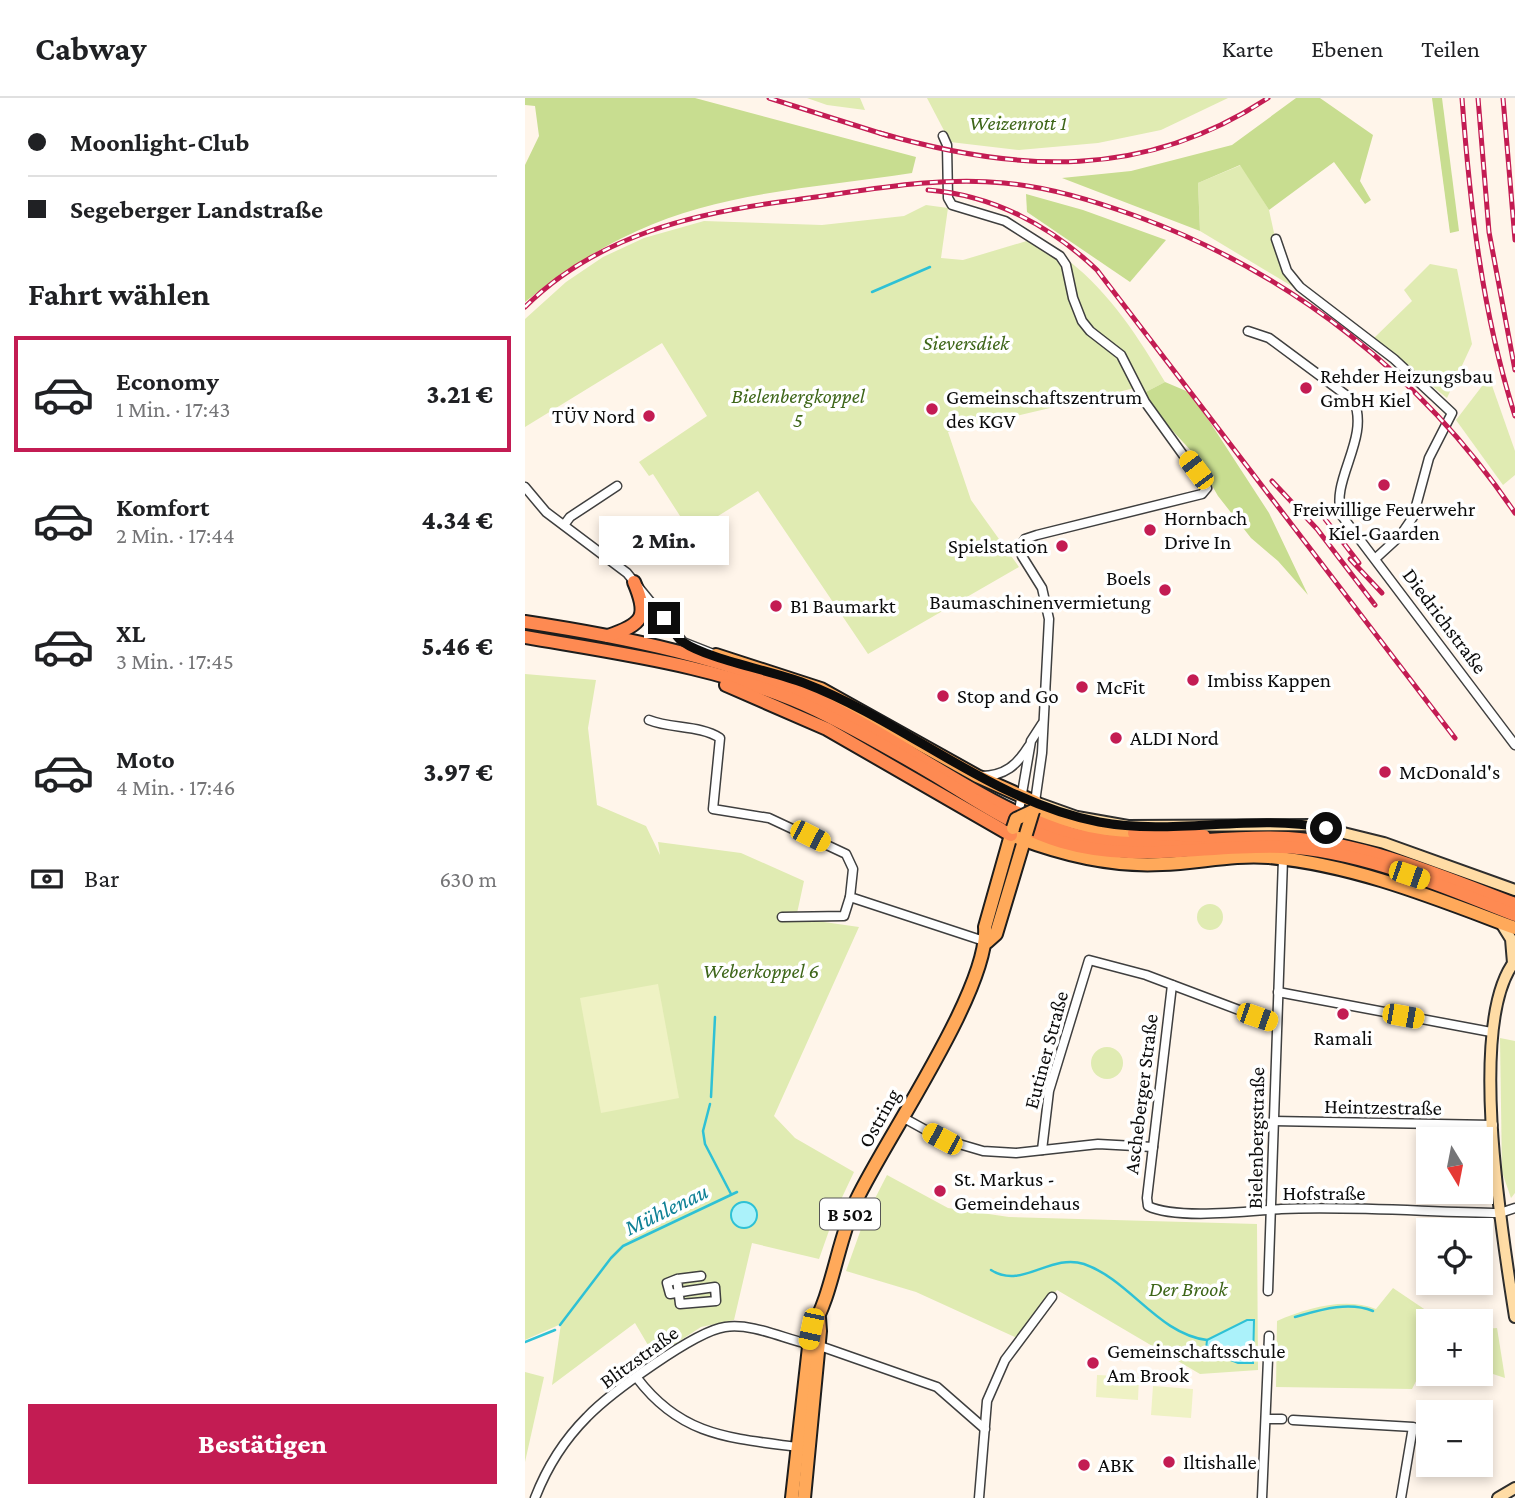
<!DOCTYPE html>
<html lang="de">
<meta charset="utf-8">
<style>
:root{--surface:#fff;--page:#f2f2f2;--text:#202124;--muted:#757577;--line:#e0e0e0;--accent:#c31c53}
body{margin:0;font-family:"Crimson Pro",serif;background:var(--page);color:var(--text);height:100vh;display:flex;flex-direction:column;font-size:26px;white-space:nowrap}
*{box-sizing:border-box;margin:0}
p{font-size:23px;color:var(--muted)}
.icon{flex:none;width:38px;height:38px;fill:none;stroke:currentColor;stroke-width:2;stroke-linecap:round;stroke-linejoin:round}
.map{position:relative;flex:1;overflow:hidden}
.side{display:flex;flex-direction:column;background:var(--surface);width:525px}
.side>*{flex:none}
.top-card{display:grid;align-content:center;height:154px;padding:0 28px;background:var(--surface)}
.needle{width:46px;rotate:170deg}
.buttons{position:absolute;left:891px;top:1029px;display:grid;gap:14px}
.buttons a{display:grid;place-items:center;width:77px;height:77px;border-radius:0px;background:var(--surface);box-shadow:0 4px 10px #0003;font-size:35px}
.end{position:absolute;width:32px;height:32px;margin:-16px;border:9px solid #0c0c0c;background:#fff;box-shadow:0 0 0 4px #fff}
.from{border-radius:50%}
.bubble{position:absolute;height:49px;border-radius:0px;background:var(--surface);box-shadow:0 4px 10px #0003;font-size:23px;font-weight:800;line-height:49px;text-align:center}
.car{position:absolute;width:21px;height:42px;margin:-21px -10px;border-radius:9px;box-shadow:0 0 5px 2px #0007;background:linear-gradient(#f5c518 24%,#345 0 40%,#f5c518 0 76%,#345 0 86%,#f5c518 0)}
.top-card b{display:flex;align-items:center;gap:24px;height:66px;font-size:26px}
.top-card b+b{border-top:2px solid var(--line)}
.top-card i{width:18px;height:18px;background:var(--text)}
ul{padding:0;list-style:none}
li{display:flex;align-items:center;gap:21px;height:116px;margin:0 14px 10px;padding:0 14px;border:4px solid transparent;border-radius:0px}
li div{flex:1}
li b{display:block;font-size:26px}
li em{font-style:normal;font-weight:800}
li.on{border-color:var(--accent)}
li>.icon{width:63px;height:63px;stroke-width:1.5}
h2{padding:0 28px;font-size:32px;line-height:84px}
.pay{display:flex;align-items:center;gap:18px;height:77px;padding:0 28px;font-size:26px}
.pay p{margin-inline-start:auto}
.primary-button{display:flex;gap:14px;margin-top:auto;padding:14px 28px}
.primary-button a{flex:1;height:80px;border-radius:0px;background:var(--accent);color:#fff;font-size:28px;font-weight:800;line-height:80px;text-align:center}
header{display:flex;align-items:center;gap:42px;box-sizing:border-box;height:98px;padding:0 35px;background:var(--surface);border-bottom:2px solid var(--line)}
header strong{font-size:33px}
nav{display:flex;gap:38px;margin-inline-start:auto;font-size:24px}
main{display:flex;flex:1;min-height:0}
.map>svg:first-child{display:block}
</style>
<header>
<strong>Cabway</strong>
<nav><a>Karte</a><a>Ebenen</a><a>Teilen</a></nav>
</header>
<main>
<section class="side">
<div class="top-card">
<b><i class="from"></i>Moonlight-Club</b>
<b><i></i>Segeberger Landstraße</b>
</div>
<h2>Fahrt wählen</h2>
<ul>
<li class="on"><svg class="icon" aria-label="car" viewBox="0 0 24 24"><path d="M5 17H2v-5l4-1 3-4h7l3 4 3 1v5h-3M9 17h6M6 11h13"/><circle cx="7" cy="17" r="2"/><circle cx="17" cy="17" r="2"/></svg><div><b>Economy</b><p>1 Min. · 17:43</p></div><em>3.21 €</em></li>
<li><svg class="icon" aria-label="car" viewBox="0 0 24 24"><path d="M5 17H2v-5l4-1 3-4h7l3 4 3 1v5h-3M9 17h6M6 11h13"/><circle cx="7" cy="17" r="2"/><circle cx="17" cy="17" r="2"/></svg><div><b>Komfort</b><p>2 Min. · 17:44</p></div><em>4.34 €</em></li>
<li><svg class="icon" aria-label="car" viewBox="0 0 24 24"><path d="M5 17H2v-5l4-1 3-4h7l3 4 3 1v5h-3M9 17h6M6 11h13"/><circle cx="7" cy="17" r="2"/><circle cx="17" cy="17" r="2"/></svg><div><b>XL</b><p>3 Min. · 17:45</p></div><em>5.46 €</em></li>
<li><svg class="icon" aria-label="car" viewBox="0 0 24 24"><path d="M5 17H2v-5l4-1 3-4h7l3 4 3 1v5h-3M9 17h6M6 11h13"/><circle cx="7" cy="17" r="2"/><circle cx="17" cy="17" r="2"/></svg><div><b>Moto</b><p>4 Min. · 17:46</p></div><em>3.97 €</em></li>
</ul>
<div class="pay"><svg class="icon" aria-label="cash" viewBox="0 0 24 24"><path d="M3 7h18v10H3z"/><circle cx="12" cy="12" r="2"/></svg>Bar<p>630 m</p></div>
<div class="primary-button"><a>Bestätigen</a></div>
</section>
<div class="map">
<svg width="990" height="1400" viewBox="0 0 990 1400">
<rect width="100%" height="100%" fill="#fff5ea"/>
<g fill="#e0ebb2">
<polygon points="282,0 335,0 340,12 302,7"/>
<polygon points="402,0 703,0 636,32 573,45 494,52 425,44"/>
<polygon points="716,67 744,112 751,144 770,190 675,133 673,85"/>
<path d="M401,107L423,110L416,160L438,162L505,142L528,156L537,168L544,163C585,195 614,240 640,284L615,297L610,290L423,334L446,402L494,469L343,556L233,393L166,435L128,376L124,378L114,364L182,318L137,245L0,329V221L41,184L78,159L119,140L179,123L297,127L379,118Z"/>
<polygon points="905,166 932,171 947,246 922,300 848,241 887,203 879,192"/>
<polygon points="964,279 990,353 990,377 978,387 931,322"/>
<polygon points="0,576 71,582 63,630 72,707 121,728 135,757 133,744 216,755 279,783 271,820 334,829 249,1018 270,1040 329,1074 312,1110 294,1161 227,1145 209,1222 176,1229 130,1259 110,1225 27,1287 36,1226 0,1242"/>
<circle cx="685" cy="819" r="13"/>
<polygon points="975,940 990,943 990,1095 986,1100 977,1074"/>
<circle cx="582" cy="965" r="16"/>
<polygon points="362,1077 423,1110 484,1119 732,1126 733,1272 675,1276 532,1192 492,1240 391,1194 321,1173 340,1120"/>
<path d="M868,1190L911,1219L927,1223H903V1260L887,1291L751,1289L752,1223C782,1210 820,1199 851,1211Z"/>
<polygon points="972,1230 980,1280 956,1272 956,1231"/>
<polygon points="0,1274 19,1279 0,1364"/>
</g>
<g fill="#c8dd90">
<path d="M0,0H170L391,59L387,75C296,89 196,94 112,133C71,151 35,176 0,204V67L14,38L10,8L0,7Z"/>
<polygon points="771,0 795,0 848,37 835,83 846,102 840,106 809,64 744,112 715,67 673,85 675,133 537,80 606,73 707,47"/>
<polygon points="907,0 917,0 934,133 925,135"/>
<polygon points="501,96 558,112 641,142 605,184 502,114"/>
<polygon points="640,284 666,295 744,415 783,497 753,463 726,440 693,398 668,355 615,297"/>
</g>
<g fill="#eff2c4">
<polygon points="133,886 154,1000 76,1015 55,900"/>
<polygon points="572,1277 614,1279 613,1302 571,1299"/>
<polygon points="628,1288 668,1291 666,1320 626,1317"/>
</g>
<g fill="#abf2fa" stroke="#2ec1d5" stroke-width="2">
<circle cx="219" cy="1117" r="13"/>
<polygon points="722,1222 729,1222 728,1265 713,1265 681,1252 682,1242"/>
</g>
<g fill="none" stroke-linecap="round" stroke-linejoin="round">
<g stroke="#2ec1d5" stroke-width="2.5">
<polyline points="347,194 405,169"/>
<polyline points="186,999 190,919"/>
<polyline points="185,1006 178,1033 180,1046 206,1096"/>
<path d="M466,1172C497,1192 525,1155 559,1166C605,1182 633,1236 682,1242"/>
<path d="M770,1219C795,1212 823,1203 848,1213"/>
<polyline points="35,1227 86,1160 98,1148 212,1094"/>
<polyline points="0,1244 30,1232"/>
</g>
<g stroke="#3f3f3f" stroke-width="11">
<g id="minor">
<polyline points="418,38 422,47 423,100 427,107 480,123 535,158 541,167 548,200 557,223 565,233 596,257 620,304 682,390 677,396 512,437 500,441 496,447 497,458 517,490 524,521 517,655 510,704"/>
<polyline points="751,141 762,173 775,189 869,261 927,315 904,360 888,419 875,438 851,460"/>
<path d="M723,233L744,240L829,303C845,342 804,383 817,418L990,647"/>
<polyline points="0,389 21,414 102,475 158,544 191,557"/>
<polyline points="39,427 45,419 92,388"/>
<path d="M124,622C146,631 175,627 195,640L188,711L244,720L321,756L328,771L325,799L462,844"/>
<path d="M456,678C480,678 492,667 504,648"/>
<polyline points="495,707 506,643 517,626"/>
<polyline points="257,819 319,818 325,799"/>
<path d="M647,887L622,1100L623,1108C651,1122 724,1113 756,1111C829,1108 902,1114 975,1115L990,1110"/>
<polyline points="753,894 966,934"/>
<polyline points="377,1019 417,1041 458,1053 491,1055 573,1046 628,1049"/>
<polyline points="748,1023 968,1027"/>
<polyline points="517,1052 524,993 564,862 621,877 751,926"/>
<path d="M152,1181L142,1185L145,1196C160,1193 175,1191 190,1189L191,1203L155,1206L152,1181L176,1178"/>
<polyline points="743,1193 758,761"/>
<polyline points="292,1247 412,1289 460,1331"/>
<path d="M112,1280C156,1338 204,1340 272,1349"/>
<polyline points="742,1321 757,1321"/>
<polyline points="768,1322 888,1329 876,1400"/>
<path d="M10,1400C22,1369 38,1343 62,1319C84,1296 170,1233 200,1229C227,1225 257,1240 283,1246"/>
<polyline points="454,1400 462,1303 480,1262 527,1199"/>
<polyline points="737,1400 744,1238"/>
</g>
</g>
<g stroke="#2e2e2e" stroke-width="14">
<g id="secondary">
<polyline points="510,704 552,719 603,728 786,727 859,745 990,792"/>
<polyline points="976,825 986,841 988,865"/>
<path d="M990,863C941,924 978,1141 990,1219"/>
<polyline points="973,1400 990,1390"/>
</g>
</g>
<g stroke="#1d1d1d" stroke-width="16">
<g id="primary">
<polyline points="191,557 296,591 452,678 510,704 508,713 568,730 609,735"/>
<path d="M486,737C534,756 585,769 637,766C673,765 708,756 744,759C830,767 910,800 990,830"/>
<polyline points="462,844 471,836 501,736"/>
<path d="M267,1400L286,1231C307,1200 313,1139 332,1101C361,1040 465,890 460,829L488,730"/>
<polyline points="279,1400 295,1233 294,1220"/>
</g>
</g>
<g stroke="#1d1d1d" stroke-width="16">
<g id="trunk">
<path d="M0,524C99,539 204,560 295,603C378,643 461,711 547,736C619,757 690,735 763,740C841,745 917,778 990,806"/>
<path d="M83,538C118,526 124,519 109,484"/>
<path d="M0,539C98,556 200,569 291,612C332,632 372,655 411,678C452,703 491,730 537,744C611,766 683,746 758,749C838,753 916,788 990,817"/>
<polyline points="201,587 302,631 486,737"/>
<polyline points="609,735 679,738"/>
</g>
</g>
<use href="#minor" stroke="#fff" stroke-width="8"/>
<use href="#secondary" stroke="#ffdca5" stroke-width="10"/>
<use href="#primary" stroke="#ffa95a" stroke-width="12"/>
<use href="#trunk" stroke="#fe8a52" stroke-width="12"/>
<g stroke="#c31c53" stroke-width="5">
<g id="rail">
<polyline points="244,0 364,38"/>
<path d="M937,0C945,108 957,214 990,318"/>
<polyline points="953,0 964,134 990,272"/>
<polyline points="978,0 990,142"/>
<path d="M355,35C493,75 619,82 743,0"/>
<path d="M403,92C468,97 526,128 572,172L930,640"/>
<path d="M0,209C72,137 172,114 270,102C338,93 410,78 479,85C525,89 569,103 611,118C767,175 897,278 990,415"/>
<polyline points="747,383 792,431 850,507"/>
<polyline points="800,421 834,465"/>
<polyline points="825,461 857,495"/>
</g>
</g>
<use href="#rail" stroke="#fff" stroke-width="2.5" stroke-dasharray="8" stroke-linecap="butt"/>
<g stroke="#1d1d1d" stroke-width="16" stroke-linecap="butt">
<g id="primary-bridge">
<polyline points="488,730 491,721 508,713"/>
<polyline points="501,736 508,713"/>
</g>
</g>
<use href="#primary-bridge" stroke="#ffa95a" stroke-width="12"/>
</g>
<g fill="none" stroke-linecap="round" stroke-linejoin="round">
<path stroke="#0c0c0c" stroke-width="9" d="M139,520C145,527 150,539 158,544C182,561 248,573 279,585C381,624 465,703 574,724C650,738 727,715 801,730"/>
</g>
<g fill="#c31c53" stroke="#fff" stroke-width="2.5">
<circle cx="781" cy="290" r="7"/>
<circle cx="407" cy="311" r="7"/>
<circle cx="124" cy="318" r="7"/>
<circle cx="859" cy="387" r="7"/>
<circle cx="625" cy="432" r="7"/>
<circle cx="537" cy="448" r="7"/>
<circle cx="640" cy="492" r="7"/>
<circle cx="251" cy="508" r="7"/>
<circle cx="668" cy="582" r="7"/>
<circle cx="557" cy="589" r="7"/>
<circle cx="418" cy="598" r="7"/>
<circle cx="591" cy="640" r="7"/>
<circle cx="860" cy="674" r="7"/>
<circle cx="818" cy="916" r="7"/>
<circle cx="415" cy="1093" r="7"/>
<circle cx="568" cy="1265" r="7"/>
<circle cx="644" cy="1364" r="7"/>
<circle cx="559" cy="1367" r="7"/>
</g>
<g text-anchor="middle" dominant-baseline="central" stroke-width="7" stroke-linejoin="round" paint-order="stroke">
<rect fill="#fff" stroke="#555" stroke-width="2" x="295" y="1100.5" width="60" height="31" rx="5"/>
<g font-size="19" font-weight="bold" fill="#0c0c0c">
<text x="325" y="1116">B 502</text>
</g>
<g font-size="21" font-style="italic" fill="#3e6619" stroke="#fff">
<text x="493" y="25">Weizenrott 1</text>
<text x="441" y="245">Sieversdiek</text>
<text x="273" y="298">Bielenbergkoppel<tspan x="273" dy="24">5</tspan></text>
<text x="236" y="873">Weberkoppel 6</text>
<text x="663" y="1191">Der Brook</text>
</g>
<g font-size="21" fill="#0c0c0c" stroke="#fff" text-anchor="start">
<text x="795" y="278">Rehder Heizungsbau<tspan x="795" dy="24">GmbH Kiel</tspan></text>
<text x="421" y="299">Gemeinschaftszentrum<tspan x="421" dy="24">des KGV</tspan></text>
<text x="110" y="318" text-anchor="end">TÜV Nord</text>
<text x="859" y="411" text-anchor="middle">Freiwillige Feuerwehr<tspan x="859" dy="24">Kiel-Gaarden</tspan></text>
<text x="639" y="420">Hornbach<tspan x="639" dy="24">Drive In</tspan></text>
<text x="523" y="448" text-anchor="end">Spielstation</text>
<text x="626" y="480" text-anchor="end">Boels<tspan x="626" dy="24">Baumaschinenvermietung</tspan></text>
<text x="265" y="508">B1 Baumarkt</text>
<text x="682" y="582">Imbiss Kappen</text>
<text x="571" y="589">McFit</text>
<text x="432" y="598">Stop and Go</text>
<text x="605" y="640">ALDI Nord</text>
<text x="874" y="674">McDonald's</text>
<text x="818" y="940" text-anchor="middle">Ramali</text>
<text x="429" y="1081">St. Markus -<tspan x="429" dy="24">Gemeindehaus</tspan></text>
<text x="582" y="1253">Gemeinschaftsschule<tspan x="582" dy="24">Am Brook</tspan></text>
<text x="658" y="1364">Iltishalle</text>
<text x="573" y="1367">ABK</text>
</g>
<g font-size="21" fill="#0c0c0c" stroke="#fff">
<text transform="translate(920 523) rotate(53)">Diedrichstraße</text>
<text transform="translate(521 952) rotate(-75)">Eutiner Straße</text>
<text transform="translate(616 996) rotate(-83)">Ascheberger Straße</text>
<text transform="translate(858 1009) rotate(1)">Heintzestraße</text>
<text transform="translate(354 1020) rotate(-61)">Ostring</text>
<text transform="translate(731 1040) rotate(-89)">Bielenbergstraße</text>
<text x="799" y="1095">Hofstraße</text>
<text transform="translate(114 1259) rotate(-36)">Blitzstraße</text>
</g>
<g font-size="23" font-style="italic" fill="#0e8095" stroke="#fff">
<text transform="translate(141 1111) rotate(-26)">Mühlenau</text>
</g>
</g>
</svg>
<div class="buttons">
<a><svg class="needle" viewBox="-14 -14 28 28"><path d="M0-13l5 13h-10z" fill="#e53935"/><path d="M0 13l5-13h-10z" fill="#757577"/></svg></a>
<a><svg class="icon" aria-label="locate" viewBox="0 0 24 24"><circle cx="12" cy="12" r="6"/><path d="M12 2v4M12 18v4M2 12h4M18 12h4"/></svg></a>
<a>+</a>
<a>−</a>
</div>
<i class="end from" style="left:801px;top:730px"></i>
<i class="end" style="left:139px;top:520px"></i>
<div class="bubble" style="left:74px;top:418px;width:130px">2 Min.</div>
<i class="car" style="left:671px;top:372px;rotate:323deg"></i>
<i class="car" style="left:285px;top:738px;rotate:117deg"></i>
<i class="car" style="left:884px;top:777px;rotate:109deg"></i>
<i class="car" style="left:878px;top:918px;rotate:100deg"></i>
<i class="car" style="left:732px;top:919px;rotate:109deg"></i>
<i class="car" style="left:417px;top:1041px;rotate:298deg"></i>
<i class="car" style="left:286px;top:1231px;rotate:192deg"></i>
</div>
</main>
